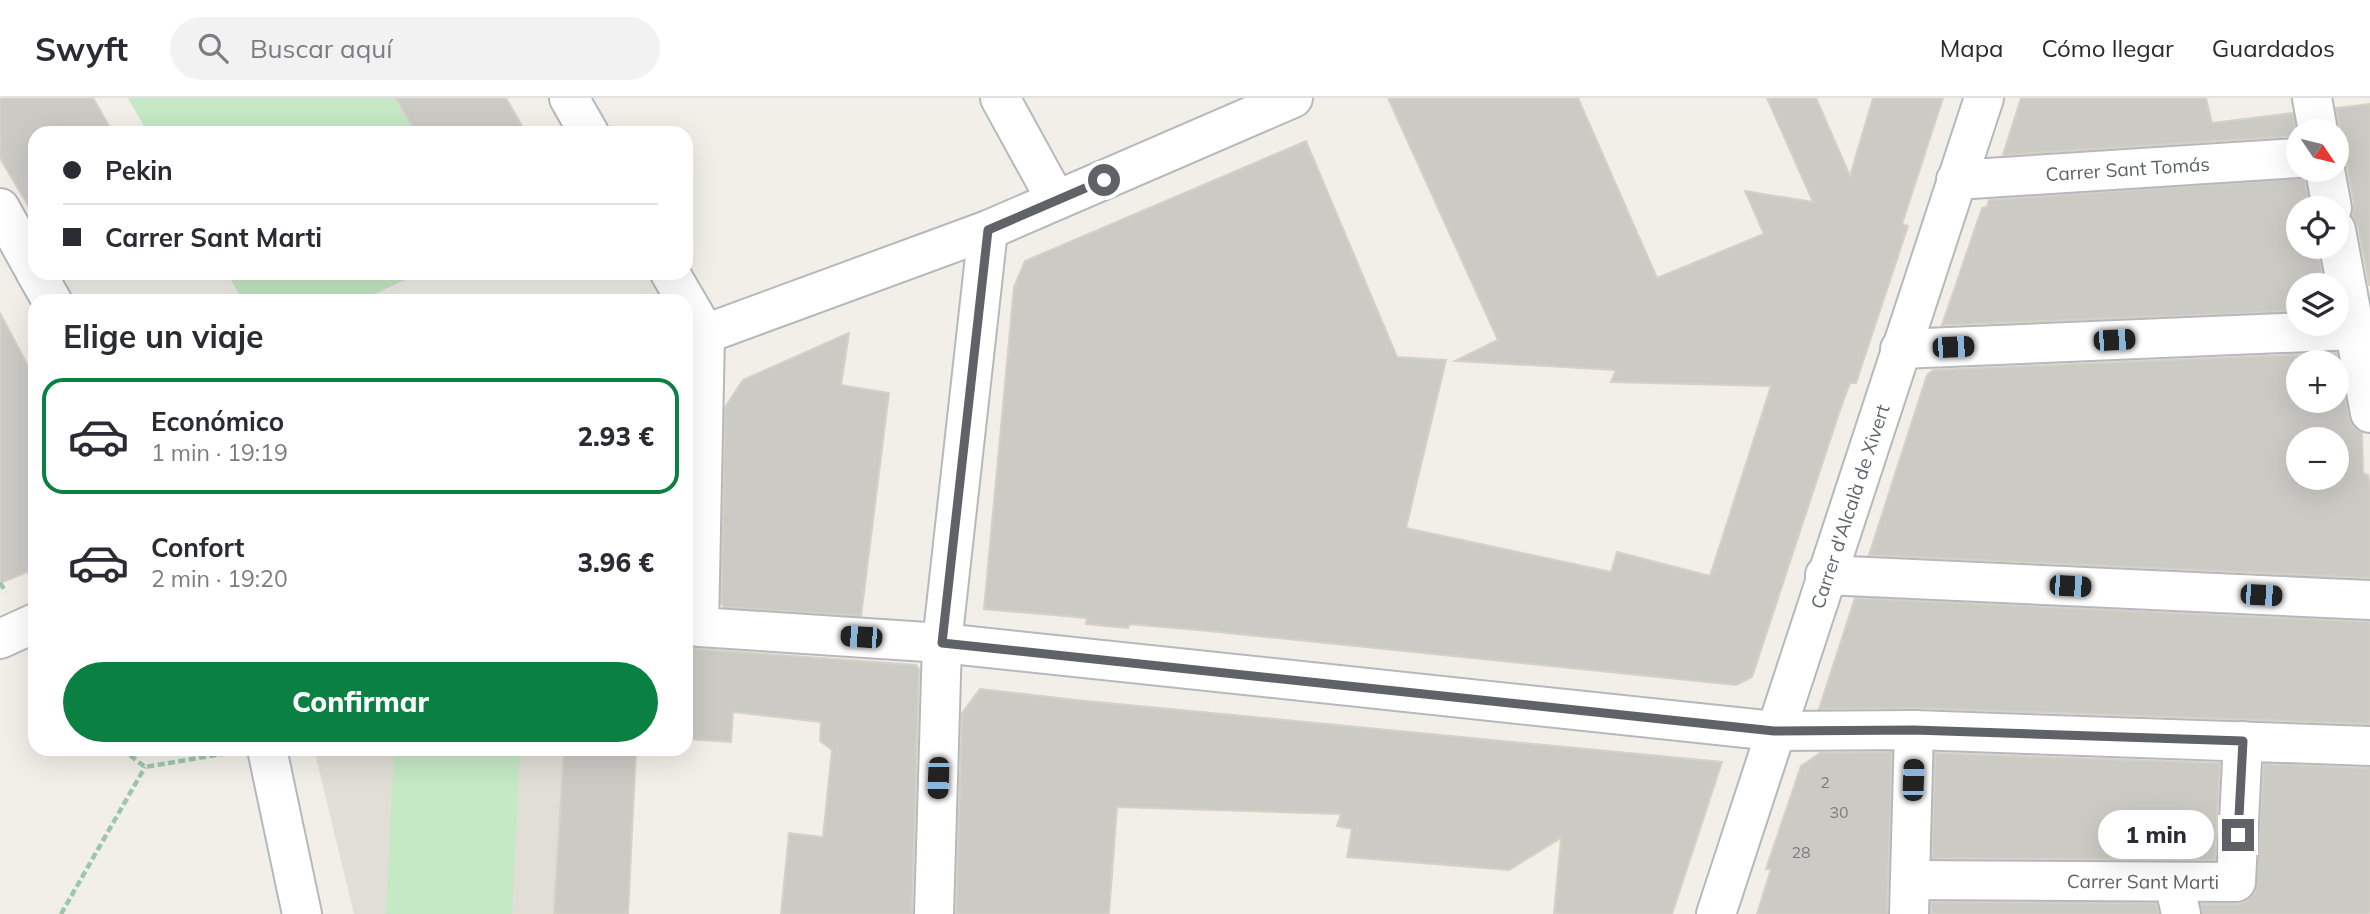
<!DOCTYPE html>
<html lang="es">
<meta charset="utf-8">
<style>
:root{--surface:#fff;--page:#f2f2f3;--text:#2b2b33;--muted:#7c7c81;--line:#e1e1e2;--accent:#0b8043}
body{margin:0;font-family:Mulish,sans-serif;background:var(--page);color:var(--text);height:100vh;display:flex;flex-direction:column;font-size:26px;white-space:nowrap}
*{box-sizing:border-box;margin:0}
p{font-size:23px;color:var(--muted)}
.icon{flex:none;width:38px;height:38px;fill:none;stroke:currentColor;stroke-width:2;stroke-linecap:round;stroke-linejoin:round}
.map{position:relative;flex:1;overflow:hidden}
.side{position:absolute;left:28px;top:196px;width:665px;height:462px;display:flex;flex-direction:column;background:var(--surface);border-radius:21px;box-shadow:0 7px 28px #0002}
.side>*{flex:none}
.top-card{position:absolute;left:28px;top:28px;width:665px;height:154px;border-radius:21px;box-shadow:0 7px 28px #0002;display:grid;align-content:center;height:154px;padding:0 35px;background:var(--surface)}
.needle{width:46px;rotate:125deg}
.fabs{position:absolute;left:2286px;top:21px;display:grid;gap:14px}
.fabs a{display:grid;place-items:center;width:63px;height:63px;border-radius:50%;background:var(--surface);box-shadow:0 7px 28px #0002;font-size:35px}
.end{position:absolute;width:32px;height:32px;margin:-16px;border:9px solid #5f6368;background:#fff;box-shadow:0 0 0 4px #fff}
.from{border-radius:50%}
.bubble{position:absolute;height:49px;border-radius:24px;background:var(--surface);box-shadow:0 7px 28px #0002;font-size:23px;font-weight:800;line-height:49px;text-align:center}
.car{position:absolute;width:21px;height:42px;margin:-21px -10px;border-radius:9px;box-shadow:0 0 5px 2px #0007;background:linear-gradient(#222 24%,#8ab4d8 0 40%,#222 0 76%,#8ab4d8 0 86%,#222 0)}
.top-card b{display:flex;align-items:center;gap:24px;height:66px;font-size:26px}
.top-card b+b{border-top:2px solid var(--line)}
.top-card i{width:18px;height:18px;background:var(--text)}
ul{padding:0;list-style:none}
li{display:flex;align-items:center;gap:21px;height:116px;margin:0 14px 10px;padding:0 21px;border:4px solid transparent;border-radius:21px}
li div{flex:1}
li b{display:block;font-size:26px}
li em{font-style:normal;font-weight:800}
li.active{border-color:var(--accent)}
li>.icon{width:63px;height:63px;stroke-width:1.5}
h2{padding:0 35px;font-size:32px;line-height:84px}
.button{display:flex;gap:14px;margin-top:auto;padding:14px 35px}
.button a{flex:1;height:80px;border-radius:42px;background:var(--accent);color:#fff;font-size:28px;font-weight:800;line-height:80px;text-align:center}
header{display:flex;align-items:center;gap:42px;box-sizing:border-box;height:98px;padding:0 35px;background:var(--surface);border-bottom:2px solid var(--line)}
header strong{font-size:33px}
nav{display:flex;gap:38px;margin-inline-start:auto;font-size:24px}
.search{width:490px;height:63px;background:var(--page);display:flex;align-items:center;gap:18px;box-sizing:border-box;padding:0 24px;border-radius:38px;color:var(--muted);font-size:26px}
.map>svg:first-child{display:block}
</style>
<header>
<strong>Swyft</strong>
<div class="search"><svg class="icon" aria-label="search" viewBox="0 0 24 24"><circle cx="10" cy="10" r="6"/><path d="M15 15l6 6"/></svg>Buscar aquí</div>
<nav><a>Mapa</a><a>Cómo llegar</a><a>Guardados</a></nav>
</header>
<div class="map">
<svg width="2370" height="816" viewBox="0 0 2370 816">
<rect width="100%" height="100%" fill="#f1efe8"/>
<polygon fill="#e1ded6" points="314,651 636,651 628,816 354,816"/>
<g fill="#c5e8c5">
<polygon points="128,0 396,0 416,35 148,35"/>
<polygon points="227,175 420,175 360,203 243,203"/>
<polygon points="394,651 520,651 512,816 386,816"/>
</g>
<g fill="#cccac5" stroke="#d6d1c6" stroke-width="2" fill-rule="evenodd">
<polygon points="0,0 93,0 113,35 35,35 35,119 0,60"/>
<polygon points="396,0 506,0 526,35 416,35"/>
<polygon points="1388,0 1578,0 1657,180 1764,136 1745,93 1813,104 1767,0 1816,0 1850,78 1873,0 1943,0 1902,126 1908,128 1856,285 1850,285 1840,312 1752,579 1736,587 1198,532 1129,526 1128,530 1086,526 1087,520 984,511 1014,189 1025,163 1306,43 1397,259 1446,262 1406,430 1611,474 1617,454 1710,478 1771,288 1611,284 1616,272 1455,263 1498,242"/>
<polygon points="2021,0 2206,0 2212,25 2293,15 2297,38 2003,57"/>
<polygon points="2370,6 2370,187 2369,187 2358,128 2352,118 2354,106 2347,68 2336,54 2340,30 2336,10"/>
<polygon points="2304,80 2310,110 2298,110 2298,149 2317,149 2324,187 2298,187 2298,213 1942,227 1982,110 1987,109 1989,102"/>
<polygon points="0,215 35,281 35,471 0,485"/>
<polygon points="849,235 841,287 889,295 861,518 724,509 721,505 725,309 743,282"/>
<path d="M2337,255L2349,320L2353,329L2362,335L2363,375L2368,377L2370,388V480L1869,457L1927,277L1933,272ZM2298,264H2336V303H2298ZM2298,341H2336V380H2298Z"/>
<polygon points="1855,500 2370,524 2370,626 1915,610 1819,611"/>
<polygon points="686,547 698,551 916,567 919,571 912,816 781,816 789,735 823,739 832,652 820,643 821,624 733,614 731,644 686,641"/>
<polygon points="980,591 1076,602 1722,664 1672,816 1554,816 1561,740 1509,772 1347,759 1352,731 1337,728 1341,716 1117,709 1109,816 956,816 962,615"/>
<polygon points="564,651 636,651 628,816 554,816"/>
<polygon points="1892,654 1887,816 1757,816 1771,771 1766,771 1801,668 1820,655"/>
<polygon points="1935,655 2220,665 2215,762 1932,760"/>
<polygon points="2264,666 2370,670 2370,816 2202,816 2201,806 2237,806 2247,803 2255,795"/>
<polygon points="1931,804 2156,805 2159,816 1931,816"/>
</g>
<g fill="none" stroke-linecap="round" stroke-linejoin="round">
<g stroke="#b5b8bc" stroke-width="42">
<g id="minor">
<polyline points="569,0 589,35"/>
<polyline points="1000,0 1056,102"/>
<polyline points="2312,0 2318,33"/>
<polyline points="2325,72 2332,110"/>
<path id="s1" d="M1956,82L2298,60"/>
<polyline points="0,110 35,173"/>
<polyline points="2336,132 2370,315"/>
<polyline points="36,175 52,203"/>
<polyline points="670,175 705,235 699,529 942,545 1774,633 1914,632 2370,648"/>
<polyline points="686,243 988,132 1293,0"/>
<polyline points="1900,251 2355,232"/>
<polyline points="1825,477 2370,502"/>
<polyline points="0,541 35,525"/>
<polyline points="267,651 302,816"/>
<path id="s2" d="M1910,782L2236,784L2243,643"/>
<polyline points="2174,784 2181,816"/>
<polyline points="934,816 942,545 988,132"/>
<path id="s3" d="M1716,816L1984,0"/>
<polyline points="1909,816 1914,632"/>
</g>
</g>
<g stroke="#9cc7a9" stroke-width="4.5" stroke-dasharray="7 3.5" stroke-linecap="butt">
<polyline points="0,485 6,494"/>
<polyline points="122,651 145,669 228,655"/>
<polyline points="61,816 145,669"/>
</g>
<use href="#minor" stroke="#fff" stroke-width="38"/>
</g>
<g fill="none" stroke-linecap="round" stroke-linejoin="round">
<polyline stroke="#5f6368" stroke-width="9" points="1104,82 988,132 942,545 1774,633 1914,632 2243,643 2238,737"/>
</g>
<g text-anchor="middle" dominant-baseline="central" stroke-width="5" stroke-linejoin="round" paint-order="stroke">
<g font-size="16" fill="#7a7d7f">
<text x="1825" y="684">2</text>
<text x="1839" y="714">30</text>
<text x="1801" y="754">28</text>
</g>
<g font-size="19" fill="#5f6368" stroke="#fff">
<text stroke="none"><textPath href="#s1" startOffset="172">Carrer Sant Tomás</textPath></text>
<text stroke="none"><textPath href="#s3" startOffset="429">Carrer d'Alcalà de Xivert</textPath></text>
<text stroke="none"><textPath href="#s2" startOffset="233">Carrer Sant Marti</textPath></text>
</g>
</g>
</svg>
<div class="fabs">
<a><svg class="needle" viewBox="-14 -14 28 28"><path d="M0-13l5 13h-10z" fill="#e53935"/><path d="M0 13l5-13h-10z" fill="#7c7c81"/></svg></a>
<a><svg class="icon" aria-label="locate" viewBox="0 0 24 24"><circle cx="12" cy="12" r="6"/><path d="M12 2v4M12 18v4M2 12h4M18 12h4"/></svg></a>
<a><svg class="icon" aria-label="layers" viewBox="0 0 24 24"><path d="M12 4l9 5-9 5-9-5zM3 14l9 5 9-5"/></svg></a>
<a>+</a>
<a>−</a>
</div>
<i class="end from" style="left:1104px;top:82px"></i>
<i class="end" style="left:2238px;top:737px"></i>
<div class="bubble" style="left:2098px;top:712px;width:116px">1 min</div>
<i class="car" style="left:2114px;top:242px;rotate:87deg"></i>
<i class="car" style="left:1953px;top:249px;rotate:88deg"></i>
<i class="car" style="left:2070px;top:488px;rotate:93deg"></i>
<i class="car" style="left:2261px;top:497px;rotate:93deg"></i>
<i class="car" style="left:861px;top:539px;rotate:274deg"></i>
<i class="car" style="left:938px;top:680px;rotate:182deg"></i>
<i class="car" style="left:1913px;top:682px;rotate:2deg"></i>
<div class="top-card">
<b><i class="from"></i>Pekin</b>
<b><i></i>Carrer Sant Marti</b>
</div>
<section class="side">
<h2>Elige un viaje</h2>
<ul>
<li class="active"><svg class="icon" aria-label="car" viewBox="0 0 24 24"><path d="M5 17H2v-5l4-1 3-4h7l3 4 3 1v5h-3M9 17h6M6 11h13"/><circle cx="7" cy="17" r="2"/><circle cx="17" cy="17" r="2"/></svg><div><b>Económico</b><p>1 min · 19:19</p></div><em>2.93 €</em></li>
<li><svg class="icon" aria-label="car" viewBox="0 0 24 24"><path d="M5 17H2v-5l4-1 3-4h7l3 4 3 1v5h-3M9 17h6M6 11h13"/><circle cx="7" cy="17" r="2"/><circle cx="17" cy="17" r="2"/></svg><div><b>Confort</b><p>2 min · 19:20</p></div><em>3.96 €</em></li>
</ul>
<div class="button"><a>Confirmar</a></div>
</section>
</div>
